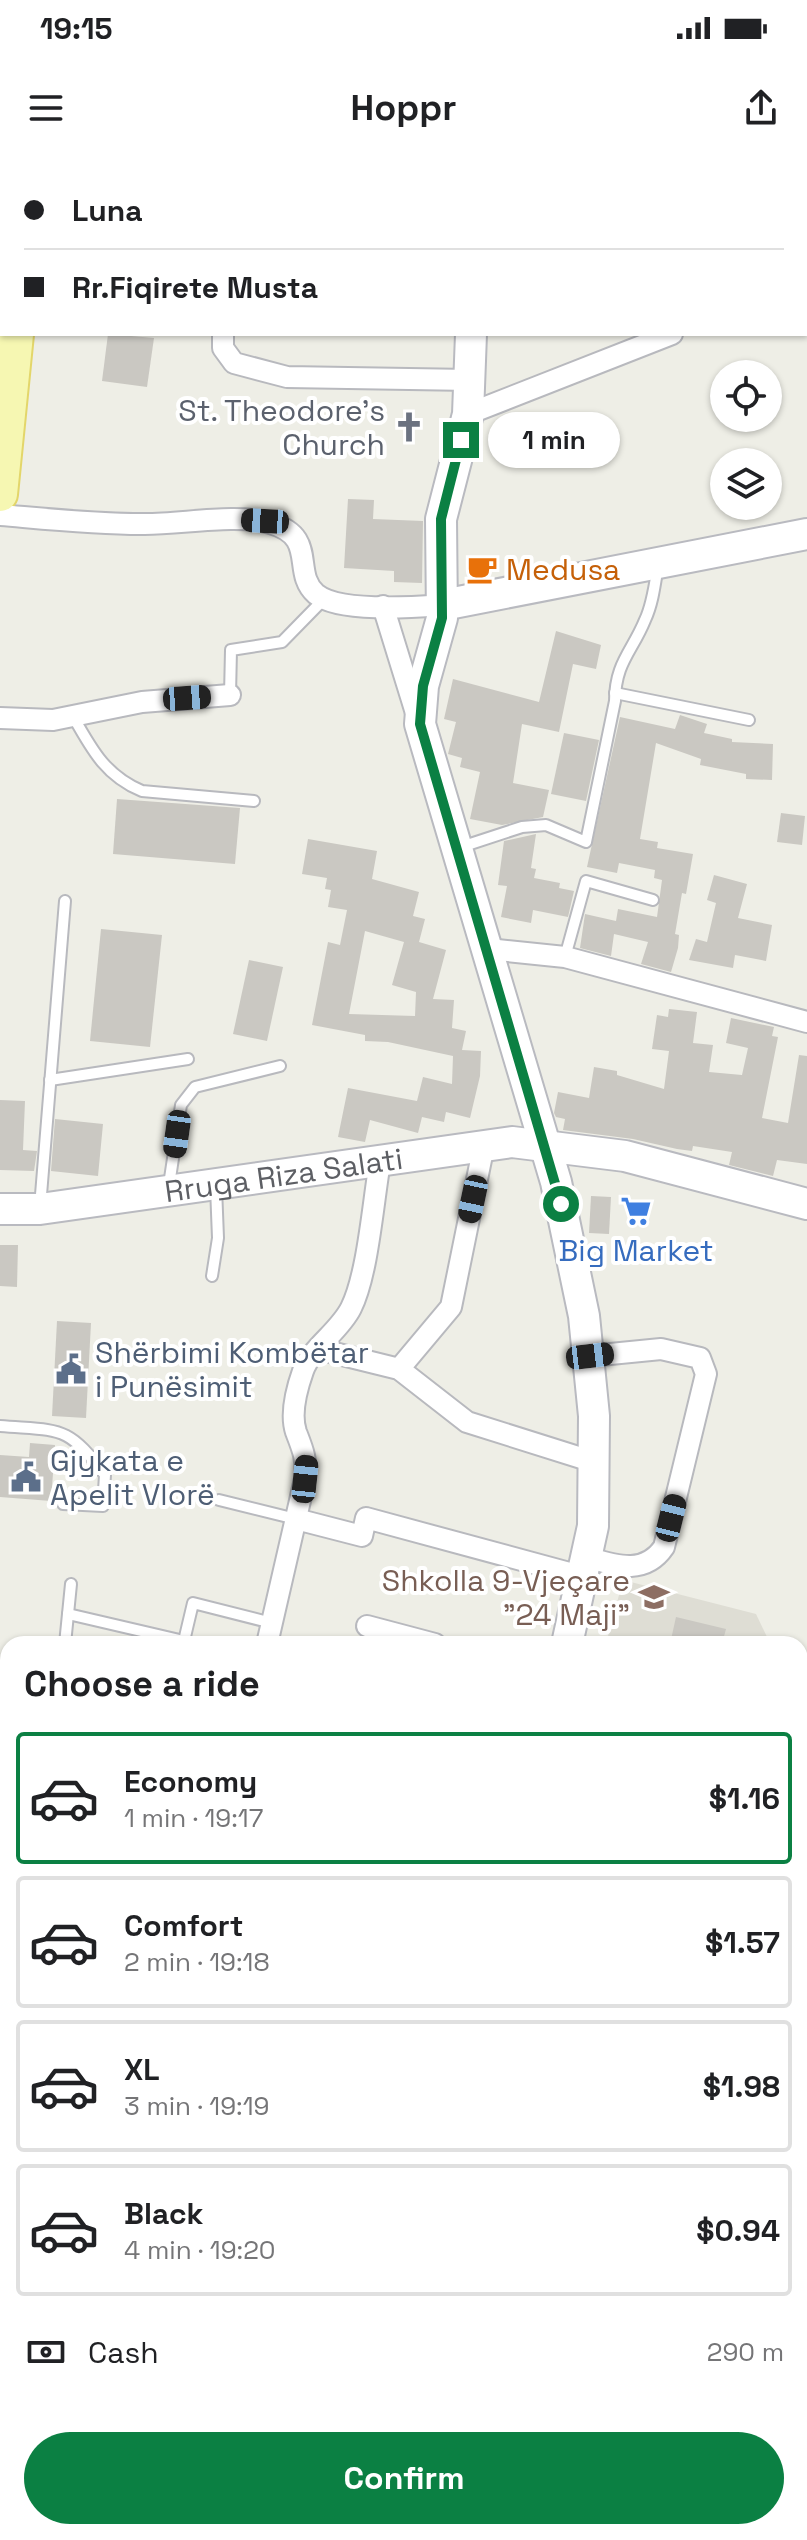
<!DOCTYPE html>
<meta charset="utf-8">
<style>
:root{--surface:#fff;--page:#f6f6f6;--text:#202124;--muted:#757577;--line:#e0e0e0;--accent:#0b8043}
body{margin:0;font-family:"Space Grotesk",sans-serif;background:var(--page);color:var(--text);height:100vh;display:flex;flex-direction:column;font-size:30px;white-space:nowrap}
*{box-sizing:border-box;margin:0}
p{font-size:26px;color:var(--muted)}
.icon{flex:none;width:44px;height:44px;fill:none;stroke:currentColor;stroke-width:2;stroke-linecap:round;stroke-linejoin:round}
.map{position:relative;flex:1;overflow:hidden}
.panel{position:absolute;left:0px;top:1476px;width:808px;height:904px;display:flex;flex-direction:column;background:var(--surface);border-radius:24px 24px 0 0;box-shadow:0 2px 6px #0004}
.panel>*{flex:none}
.banner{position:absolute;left:0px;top:0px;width:808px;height:176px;box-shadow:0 2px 6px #0004;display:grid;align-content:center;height:176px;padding:0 24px;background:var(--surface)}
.buttons{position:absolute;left:710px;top:200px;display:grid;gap:16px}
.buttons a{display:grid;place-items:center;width:72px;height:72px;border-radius:50%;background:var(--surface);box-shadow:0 2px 6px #0004;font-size:40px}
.end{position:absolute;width:36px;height:36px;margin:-18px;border:10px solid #0b8043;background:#fff;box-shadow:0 0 0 4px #fff}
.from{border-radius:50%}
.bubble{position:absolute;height:56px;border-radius:28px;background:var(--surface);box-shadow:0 2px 6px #0004;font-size:26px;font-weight:700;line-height:56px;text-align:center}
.car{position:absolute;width:24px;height:48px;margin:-24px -12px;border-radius:10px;box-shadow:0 0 6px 2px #0007;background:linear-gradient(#222 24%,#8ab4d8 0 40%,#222 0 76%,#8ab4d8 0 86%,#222 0)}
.banner b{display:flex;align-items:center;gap:28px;height:76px;font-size:30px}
.banner b+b{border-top:2px solid var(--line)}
.banner i{width:20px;height:20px;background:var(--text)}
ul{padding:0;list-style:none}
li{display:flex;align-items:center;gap:24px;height:132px;margin:0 16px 12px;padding:0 8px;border:4px solid var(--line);border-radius:8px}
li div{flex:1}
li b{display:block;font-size:30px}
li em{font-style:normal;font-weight:700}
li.current{border-color:var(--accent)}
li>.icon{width:72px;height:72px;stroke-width:1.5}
h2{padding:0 24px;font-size:36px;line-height:96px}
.pay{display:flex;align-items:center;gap:20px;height:88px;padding:0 24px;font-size:30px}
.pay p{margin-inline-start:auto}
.button{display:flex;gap:16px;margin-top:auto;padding:16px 24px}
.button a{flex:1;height:92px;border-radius:48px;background:var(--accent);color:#fff;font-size:32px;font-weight:700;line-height:92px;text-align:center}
.status{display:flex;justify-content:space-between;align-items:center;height:56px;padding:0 40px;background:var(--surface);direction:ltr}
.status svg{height:22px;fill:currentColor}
header{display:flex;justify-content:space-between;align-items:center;height:104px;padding:0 24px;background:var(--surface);font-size:36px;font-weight:700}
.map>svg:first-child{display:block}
</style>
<div class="status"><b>19:15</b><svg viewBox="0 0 49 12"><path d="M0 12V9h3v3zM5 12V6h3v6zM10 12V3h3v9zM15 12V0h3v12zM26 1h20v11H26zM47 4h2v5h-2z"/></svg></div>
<header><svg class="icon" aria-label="menu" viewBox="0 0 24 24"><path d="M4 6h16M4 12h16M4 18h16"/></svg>Hoppr<svg class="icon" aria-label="share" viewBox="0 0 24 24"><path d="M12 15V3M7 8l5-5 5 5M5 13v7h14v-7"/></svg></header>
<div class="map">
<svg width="807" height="2380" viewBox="0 0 807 2380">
<rect width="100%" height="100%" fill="#eeeee6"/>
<polygon fill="#deddd4" points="623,1420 756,1454 768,1479 786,1484 606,1484"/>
<g fill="#cac8c2" fill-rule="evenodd">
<polygon points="108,174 154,178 147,227 102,221"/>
<polygon points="348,339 374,340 373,359 423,361 422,423 394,422 394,411 344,408"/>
<polygon points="556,471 601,485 596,509 573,504 559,572 522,564 513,623 549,630 543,657 502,665 470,659 480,612 460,607 462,598 448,594 456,562 444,559 453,519 539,542"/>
<polygon points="680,555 707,564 704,573 732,579 732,582 773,584 772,620 746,619 746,614 700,605 701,599 656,583 640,679 658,682 657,688 693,694 686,734 682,733 675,774 679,775 678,788 671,812 641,804 648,782 614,774 611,796 580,788 585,754 616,761 618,749 657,757 662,720 654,718 655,710 619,703 617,713 587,707 620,557 675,569"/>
<polygon points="564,573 599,580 586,641 551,634"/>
<polygon points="117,639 240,648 235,704 113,694"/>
<polygon points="781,653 805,656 802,685 777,682"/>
<polygon points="536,674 531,708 536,709 534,718 560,723 559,728 574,731 568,757 533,750 531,763 501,757 507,726 498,725 504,681"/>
<path d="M308,679L377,691L372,719L419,732L413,756L425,759L419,782L446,790L433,839L454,840L452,868L466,871L462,890L481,891L480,916L470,958L446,952L444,962L422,957L418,973L370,960L365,982L338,977L348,928L417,941L423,917L452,924L453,896L388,882L365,881V875L312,865L328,782L340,785L347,750L328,747L331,730L325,729L327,718L302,714ZM365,771L404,782L392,825L416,832L415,856L349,854Z"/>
<polygon points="714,715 747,724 738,758 772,765 766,801 735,795 733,808 689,800 696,779 707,782 716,743 707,740"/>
<polygon points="101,769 162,775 150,887 90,881"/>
<polygon points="249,800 283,807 267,881 233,874"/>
<polygon points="669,849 697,852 693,883 713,885 709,912 742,915 748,888 726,883 731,858 774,867 772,876 778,877 762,958 788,963 799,895 807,896 807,1004 777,1000 773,1016 729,1005 732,992 693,986 692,991 677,989 633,979 563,970 565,959 556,957 554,953 558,932 589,938 594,907 617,911 617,915 664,929 669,891 652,889 657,855 668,857"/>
<polygon points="0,940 25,941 23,990 37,991 34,1011 0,1010"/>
<polygon points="55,959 103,964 98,1016 51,1011"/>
<polygon points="591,1036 611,1037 609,1074 589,1073"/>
<polygon points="0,1085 18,1085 17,1127 0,1126"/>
<polygon points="57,1161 91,1163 86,1258 52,1256"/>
<polygon points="30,1283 55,1285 51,1341 0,1337 0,1295 29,1297"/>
<polygon points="676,1457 726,1469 722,1484 670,1484"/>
</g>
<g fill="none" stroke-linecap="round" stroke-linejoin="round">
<g stroke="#b8b9be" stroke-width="14">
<g id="lane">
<polyline points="449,0 471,0"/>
<polyline points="415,2 422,0"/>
<polyline points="615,533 749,560"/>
<polyline points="230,535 231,490 282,482 324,439"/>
<path d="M74,558C92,590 106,616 142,631L254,641"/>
<path d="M458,688L522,667L546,665L586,682L615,541C615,503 632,492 645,460C653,443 655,423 658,405"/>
<polyline points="565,797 586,721 653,740"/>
<polyline points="50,920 188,899"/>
<polyline points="169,1025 181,945 195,927 280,906"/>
<polyline points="40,1047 65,741"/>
<polyline points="212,1116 218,1078 216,1027"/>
<path d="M0,1266C60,1271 67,1264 105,1315L103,1346L63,1344"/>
<polyline points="219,1340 296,1359"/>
<polyline points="68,1454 184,1481 193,1443 272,1463"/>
<polyline points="65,1484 71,1424"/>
<polyline points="0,2200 8,2202"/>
<polyline points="800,2334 807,2336"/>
<polyline points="11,2380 12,2372"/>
</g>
</g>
<g stroke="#b8b9be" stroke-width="24">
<g id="street">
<polyline points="227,2 228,0"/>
<polyline points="806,122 807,122"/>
<polyline points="223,174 223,188 234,203 287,217 470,220"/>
<polyline points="468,254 672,174"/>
<path d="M0,355C47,359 94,364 141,364C179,365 234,353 270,363C319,377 291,412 316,434C339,453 415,447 443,445"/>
<polyline points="383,446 416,553"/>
<polyline points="0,558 53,560 142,542 230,535"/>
<polyline points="488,789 565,797 807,862"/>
<polyline points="318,1189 399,1209 467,1262 594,1302"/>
<polyline points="399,1209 451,1147 484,985"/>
<polyline points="296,1359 362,1376 366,1358 584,1417"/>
<path d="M589,1398C617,1406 645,1415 664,1387L706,1214L700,1198L661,1189L590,1196"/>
<polyline points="367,1466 435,1484"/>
<path d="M267,1484L305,1319C307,1299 303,1290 296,1272C290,1254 297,1228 303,1211C311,1188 339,1172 351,1148C368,1114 373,1042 380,1002"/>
<polyline points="0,1570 8,1572"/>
<polyline points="800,1789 807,1761"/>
<polyline points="800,1852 807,1854"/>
<polyline points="800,1948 807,1949"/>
<polyline points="800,2077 807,2078"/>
<polyline points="0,2106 8,2108"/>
<polyline points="413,2372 444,2380"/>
<polyline points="600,2372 634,2380"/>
<polyline points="87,2380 88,2372"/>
<polyline points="514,2380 522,2372"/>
</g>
</g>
<g stroke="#b9bac0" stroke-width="34">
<g id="secondary">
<polyline points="476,2 476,0"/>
<polyline points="471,174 468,254 441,359 442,458 423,526 420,564 556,1022 584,1156 594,1256 593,1366 567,1484"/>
<polyline points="443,445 807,374"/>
<path id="s1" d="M0,1049H40L512,982L625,996L807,1044"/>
<polyline points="0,1977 8,1979"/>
<polyline points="800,2181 807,2182"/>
</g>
</g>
<g stroke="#e3d66a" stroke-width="38">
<g id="primary">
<polyline points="34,2 34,0"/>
<polyline points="0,45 2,26"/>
<polyline points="0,334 16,174"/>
</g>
</g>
<use href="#lane" stroke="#fff" stroke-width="10"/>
<use href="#street" stroke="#fff" stroke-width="20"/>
<use href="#secondary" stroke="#fff" stroke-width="30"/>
<use href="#primary" stroke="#f6f7b2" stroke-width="34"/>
</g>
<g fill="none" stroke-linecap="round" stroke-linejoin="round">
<polyline stroke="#0b8043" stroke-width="10" points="461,280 441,359 442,458 423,526 420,564 561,1044"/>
</g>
<defs>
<g id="church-bare" transform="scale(2.4)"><path d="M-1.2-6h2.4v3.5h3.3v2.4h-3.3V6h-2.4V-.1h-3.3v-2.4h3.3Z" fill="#6b7280" stroke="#fff" stroke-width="2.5" paint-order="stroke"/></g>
<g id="cafe-bare" transform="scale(2.4)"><path d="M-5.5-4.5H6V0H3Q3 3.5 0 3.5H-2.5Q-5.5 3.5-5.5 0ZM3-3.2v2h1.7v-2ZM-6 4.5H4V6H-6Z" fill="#e8710a" stroke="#fff" stroke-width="2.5" paint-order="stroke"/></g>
<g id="supermarket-bare" transform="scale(2.4)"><path d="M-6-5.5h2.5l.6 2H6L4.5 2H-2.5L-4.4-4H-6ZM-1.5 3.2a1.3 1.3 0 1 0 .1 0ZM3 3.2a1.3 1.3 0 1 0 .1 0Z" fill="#3f7fe0" stroke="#fff" stroke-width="2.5" paint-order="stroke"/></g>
<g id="civic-bare" transform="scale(2.4)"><path d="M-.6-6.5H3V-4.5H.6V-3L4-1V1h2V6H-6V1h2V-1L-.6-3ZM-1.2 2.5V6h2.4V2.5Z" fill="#5c6f8a" stroke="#fff" stroke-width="2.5" paint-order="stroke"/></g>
<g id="school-bare" transform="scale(2.4)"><path d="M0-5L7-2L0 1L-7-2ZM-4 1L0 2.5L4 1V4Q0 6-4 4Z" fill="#8d6e63" stroke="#fff" stroke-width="2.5" paint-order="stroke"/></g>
</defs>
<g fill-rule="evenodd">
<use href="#church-bare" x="409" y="267"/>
<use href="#cafe-bare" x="482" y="409"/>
<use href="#supermarket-bare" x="636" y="1051"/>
<use href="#civic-bare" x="71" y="1209"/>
<use href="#civic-bare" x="26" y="1317"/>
<use href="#school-bare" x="654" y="1437"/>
</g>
<g text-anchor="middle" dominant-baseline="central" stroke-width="8" stroke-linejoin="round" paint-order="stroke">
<g font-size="30" fill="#5b616d" stroke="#fff" text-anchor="end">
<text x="385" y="250">St. Theodore's<tspan x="385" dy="34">Church</tspan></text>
</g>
<g font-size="30" fill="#c56008" stroke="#fff" text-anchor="start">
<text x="506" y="409">Medusa</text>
</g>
<g font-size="30" fill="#5d5f64" stroke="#fff">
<text stroke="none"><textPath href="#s1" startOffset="286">Rruga Riza Salati</textPath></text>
</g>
<g font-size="30" fill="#366cbe" stroke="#fff">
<text x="636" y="1090">Big Market</text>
</g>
<g font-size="30" fill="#4e5e75" stroke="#fff" text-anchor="start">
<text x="95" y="1192">Shërbimi Kombëtar<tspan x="95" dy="34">i Punësimit</tspan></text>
<text x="50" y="1300">Gjykata e<tspan x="50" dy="34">Apelit Vlorë</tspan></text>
</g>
<g font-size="30" fill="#785e54" stroke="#fff" text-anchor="end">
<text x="630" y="1420">Shkolla 9-Vjeçare<tspan x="630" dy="34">"24 Maji"</tspan></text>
</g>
</g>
</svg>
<div class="buttons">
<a><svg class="icon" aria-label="locate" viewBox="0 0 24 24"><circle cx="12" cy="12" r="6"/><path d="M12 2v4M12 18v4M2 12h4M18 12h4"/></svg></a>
<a><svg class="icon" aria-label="layers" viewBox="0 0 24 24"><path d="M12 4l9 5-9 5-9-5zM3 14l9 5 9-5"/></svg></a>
</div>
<i class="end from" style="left:561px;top:1044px"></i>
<i class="end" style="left:461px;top:280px"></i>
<div class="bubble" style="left:488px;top:252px;width:132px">1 min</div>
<i class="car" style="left:265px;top:361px;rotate:273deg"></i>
<i class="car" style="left:187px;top:538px;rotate:86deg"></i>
<i class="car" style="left:177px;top:974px;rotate:188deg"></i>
<i class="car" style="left:473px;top:1039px;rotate:192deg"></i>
<i class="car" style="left:590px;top:1196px;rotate:83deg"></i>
<i class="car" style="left:305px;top:1319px;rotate:6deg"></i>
<i class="car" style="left:671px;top:1358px;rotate:14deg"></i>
<div class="banner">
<b><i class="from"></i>Luna</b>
<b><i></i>Rr.Fiqirete Musta</b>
</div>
<section class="panel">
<h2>Choose a ride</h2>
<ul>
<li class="current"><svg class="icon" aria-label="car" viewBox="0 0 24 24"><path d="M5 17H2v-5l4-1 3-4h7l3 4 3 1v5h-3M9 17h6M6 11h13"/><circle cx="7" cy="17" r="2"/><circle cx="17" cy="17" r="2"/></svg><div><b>Economy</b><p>1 min · 19:17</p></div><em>$1.16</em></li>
<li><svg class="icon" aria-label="car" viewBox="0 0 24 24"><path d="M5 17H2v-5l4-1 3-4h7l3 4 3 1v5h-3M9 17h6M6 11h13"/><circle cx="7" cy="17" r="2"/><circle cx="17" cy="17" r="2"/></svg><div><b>Comfort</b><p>2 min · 19:18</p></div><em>$1.57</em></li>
<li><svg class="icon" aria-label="car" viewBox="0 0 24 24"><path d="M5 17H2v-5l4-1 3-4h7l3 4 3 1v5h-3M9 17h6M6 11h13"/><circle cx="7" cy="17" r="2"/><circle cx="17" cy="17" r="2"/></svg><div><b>XL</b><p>3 min · 19:19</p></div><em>$1.98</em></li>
<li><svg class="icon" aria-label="car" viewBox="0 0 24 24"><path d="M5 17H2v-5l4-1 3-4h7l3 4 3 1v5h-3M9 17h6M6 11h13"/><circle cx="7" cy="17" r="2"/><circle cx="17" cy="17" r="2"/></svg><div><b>Black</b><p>4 min · 19:20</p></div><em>$0.94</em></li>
</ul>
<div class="pay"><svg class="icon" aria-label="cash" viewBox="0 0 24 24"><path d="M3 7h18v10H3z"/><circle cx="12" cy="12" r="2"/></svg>Cash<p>290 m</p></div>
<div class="button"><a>Confirm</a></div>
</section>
</div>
